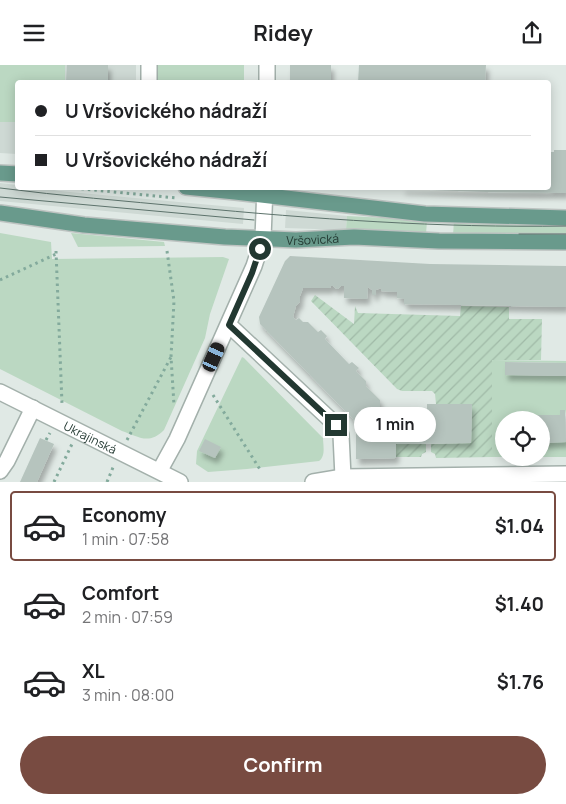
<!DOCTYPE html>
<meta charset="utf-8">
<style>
:root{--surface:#fff;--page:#f6f6f6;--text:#202124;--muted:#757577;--line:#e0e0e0;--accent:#784b41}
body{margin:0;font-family:Manrope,sans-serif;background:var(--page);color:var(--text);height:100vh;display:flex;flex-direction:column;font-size:19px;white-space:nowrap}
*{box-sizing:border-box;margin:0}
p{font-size:16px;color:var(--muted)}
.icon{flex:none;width:28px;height:28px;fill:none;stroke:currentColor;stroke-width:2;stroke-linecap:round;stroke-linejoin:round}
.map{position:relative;height:417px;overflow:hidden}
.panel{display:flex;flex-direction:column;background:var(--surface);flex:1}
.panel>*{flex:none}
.banner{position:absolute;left:15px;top:15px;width:536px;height:110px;border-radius:5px;box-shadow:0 2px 12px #0003;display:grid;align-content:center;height:110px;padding:0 20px;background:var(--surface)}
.tools{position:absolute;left:495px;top:346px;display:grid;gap:10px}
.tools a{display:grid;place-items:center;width:55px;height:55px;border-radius:50%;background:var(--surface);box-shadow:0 2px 12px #0003;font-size:25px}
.end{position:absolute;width:22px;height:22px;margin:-11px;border:6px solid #223831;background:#fff;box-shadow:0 0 0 2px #fff}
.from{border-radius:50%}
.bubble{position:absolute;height:35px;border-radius:18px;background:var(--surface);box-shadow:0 2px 12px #0003;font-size:16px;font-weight:700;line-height:35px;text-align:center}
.car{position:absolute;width:15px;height:30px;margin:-15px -8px;border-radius:6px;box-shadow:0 0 4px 1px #0007;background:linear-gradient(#222 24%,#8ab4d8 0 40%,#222 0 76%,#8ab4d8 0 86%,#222 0)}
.banner b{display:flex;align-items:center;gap:18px;height:48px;font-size:19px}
.banner b+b{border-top:1px solid var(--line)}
.banner i{width:12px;height:12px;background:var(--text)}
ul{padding:9px 0 0;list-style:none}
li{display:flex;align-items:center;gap:15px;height:70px;margin:0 10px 8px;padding:0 10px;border:2px solid transparent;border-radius:5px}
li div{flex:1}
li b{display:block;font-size:19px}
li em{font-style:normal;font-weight:700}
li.selected{border-color:var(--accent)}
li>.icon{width:45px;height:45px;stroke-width:1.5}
.cta{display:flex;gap:10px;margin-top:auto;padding:10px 20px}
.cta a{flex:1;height:58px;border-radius:30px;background:var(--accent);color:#fff;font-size:20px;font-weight:700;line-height:58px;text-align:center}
header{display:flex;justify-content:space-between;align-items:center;height:65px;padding:0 20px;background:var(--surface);font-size:22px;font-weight:700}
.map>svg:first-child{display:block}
</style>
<header><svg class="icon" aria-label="menu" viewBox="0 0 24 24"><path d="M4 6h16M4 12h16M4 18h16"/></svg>Ridey<svg class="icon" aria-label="share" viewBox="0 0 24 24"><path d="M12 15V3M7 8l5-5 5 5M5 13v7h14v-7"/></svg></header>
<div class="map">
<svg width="566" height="417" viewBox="0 0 566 417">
<defs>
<pattern id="garden-furrows" width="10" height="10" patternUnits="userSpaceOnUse" patternTransform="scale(1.25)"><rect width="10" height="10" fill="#bbd8c2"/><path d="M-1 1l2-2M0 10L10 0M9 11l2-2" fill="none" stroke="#a0baa7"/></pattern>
<filter id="shadow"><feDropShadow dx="3" dy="5.5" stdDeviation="2.5" flood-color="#0004"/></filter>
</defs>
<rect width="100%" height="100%" fill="#e0e9e5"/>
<g fill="#ced9d4">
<polygon points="0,0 136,0 136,17 18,18 17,89 0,88"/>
<polygon points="0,118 17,120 18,122 44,123 59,126 244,143 243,159 0,136"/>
<polygon points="286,145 347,151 346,165 285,163"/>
</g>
<g fill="#bbd8c2">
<polygon points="0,0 65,0 65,17 18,18 17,57 0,57"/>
<polygon points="156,0 244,0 244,17 155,18"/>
<polygon points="347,151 427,155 426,170 346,165"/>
<polygon points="454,156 566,158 566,172 453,170"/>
<path d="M0,168L51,177L52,194L223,192L229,194L210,249L205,273L164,365C149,380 139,372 122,366L0,304Z"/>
<polygon points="71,168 164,177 165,181 78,182"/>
<path d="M242,292L244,293L323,373C323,380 326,391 319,396L247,404L208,407L196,399L197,386Z"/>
<polygon points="492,295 566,296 566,298 505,297 505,310 566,311 566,350 565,345 560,345 560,350 533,350 533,355 504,355 504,392 492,392"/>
<polygon points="566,377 566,392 541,392 541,378"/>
</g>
<g fill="url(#garden-furrows)">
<polygon points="315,230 354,259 355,241 358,248 460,251 461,241 509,242 509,254 542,254 541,295 492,295 492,392 436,393 435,389 431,387 431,379 471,378 472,339 436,339 435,329 432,326 402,326 397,324 311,236"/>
<polygon points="396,379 426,379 426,387 422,389 421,392 396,392"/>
</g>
<g fill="#b6c4be" filter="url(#shadow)">
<polygon points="67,0 108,0 108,18 66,18"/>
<rect x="290" y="0" width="41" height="18"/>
<polygon points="359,0 486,0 485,18 358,18"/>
<polygon points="554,85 566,85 566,128 486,127 402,124 402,122 549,122 549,87 554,87"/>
<polygon points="290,191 430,199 566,201 566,242 404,239 404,234 397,233 397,227 381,226 381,223 376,225 376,230 372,230 372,225 368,222 367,234 344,233 344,221 341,221 338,224 335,223 333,221 331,221 330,223 303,223 300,231 300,237 296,241 293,252 296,255 299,253 303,257 308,257 318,267 321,265 327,271 325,274 349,299 352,297 359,303 356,306 366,316 366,321 380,335 380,348 393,348 393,346 427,346 427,339 472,339 471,378 396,379 396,393 356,394 356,361 353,354 260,259 259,252 285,196"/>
<polygon points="505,297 566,298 566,311 505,310"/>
<polygon points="560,345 565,345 566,377 541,378 541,355 533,355 533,350 560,350"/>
<polygon points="40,373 54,379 37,417 20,417"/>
<polygon points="205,374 221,382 215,393 199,386"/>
</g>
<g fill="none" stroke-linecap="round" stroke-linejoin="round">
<g stroke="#a3b0ab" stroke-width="18">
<g id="minor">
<polyline points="149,18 149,0"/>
<polyline points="267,18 267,0"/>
<polyline points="229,260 336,360 341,370 343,412"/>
<path id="s1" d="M0,327L180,417"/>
<polyline points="160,405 177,374 254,201 263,173 265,122"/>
<polyline points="0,406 7,396 33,343"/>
<polyline points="313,417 343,412 566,409"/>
</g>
</g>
<g stroke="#bdc3c1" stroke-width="18">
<g id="major">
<polyline points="0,108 18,109"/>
<polyline points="186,122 235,127 425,149 566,153"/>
<path id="s2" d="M0,148L84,160L225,172L296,175L354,172L439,176L566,177"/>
</g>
</g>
<g stroke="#83aa9c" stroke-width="3" stroke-dasharray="2.5 4" stroke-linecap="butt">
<polyline points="62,122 176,133"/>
<polyline points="56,186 62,339"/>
<polyline points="167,186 174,236 171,292 174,340"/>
<polyline points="0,215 56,189"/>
<polyline points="213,330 261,406"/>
<polyline points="46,375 50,368"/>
<polyline points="127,375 171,292"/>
<polyline points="54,417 72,379"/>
<polyline points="107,417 114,400"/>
</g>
<use href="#minor" stroke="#fff" stroke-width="15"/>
<use href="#major" stroke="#699a8c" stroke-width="15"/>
<g stroke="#5d736c" stroke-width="1">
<path d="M0,123C62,131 125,136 188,142C314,154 440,163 566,161"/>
<polyline points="0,132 254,155"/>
<polyline points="519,169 566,169"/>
</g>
</g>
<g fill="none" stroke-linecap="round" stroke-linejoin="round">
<polyline stroke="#223831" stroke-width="6" points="260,184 252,208 229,260 336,360"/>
</g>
<g text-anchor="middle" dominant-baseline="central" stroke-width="4.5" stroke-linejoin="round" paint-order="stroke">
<g font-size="12" fill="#223831" stroke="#f0f6f3">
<text stroke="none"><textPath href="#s2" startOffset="314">Vršovická</textPath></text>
<text stroke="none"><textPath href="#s1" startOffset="101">Ukrajinská</textPath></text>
</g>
</g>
</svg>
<div class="tools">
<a><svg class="icon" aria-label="locate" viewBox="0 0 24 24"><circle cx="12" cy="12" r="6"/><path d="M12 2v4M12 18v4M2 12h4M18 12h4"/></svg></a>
</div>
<i class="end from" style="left:260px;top:184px"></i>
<i class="end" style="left:336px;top:360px"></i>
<div class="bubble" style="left:354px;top:342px;width:82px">1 min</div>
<i class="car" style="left:214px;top:292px;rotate:24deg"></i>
<div class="banner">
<b><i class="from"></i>U Vršovického nádraží</b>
<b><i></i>U Vršovického nádraží</b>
</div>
</div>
<section class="panel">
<ul>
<li class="selected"><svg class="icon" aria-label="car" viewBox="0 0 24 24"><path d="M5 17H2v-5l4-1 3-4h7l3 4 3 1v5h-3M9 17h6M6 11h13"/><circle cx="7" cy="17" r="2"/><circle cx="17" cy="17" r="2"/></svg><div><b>Economy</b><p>1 min · 07:58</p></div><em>$1.04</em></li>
<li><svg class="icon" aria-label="car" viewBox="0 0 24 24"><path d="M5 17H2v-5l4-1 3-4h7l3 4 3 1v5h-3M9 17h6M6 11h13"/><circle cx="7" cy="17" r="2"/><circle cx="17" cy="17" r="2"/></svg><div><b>Comfort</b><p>2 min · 07:59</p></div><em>$1.40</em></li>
<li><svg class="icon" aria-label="car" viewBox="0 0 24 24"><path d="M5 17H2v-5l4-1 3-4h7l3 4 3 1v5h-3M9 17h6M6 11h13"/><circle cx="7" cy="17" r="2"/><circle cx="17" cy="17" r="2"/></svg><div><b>XL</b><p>3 min · 08:00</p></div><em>$1.76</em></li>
</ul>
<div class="cta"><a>Confirm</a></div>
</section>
